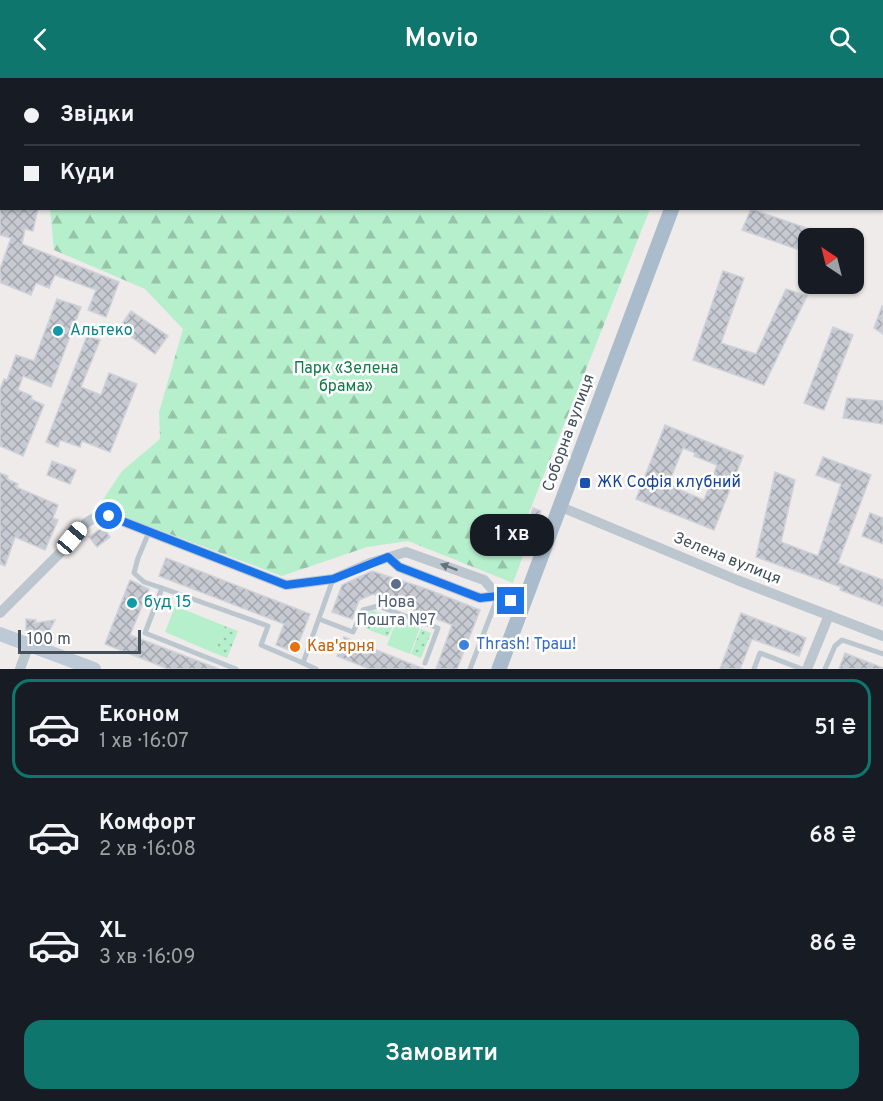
<!DOCTYPE html>
<html lang="uk">
<meta charset="utf-8">
<style>
:root{--surface:#171b24;--page:#20242c;--text:#f1f3f6;--muted:#9ea1a6;--line:#363941;--accent:#0f766e}
body{margin:0;font-family:Overpass,sans-serif;background:var(--page);color:var(--text);height:100vh;display:flex;flex-direction:column;font-size:22px;white-space:nowrap}
*{box-sizing:border-box;margin:0}
p{font-size:20px;color:var(--muted)}
.icon{flex:none;width:33px;height:33px;fill:none;stroke:currentColor;stroke-width:2;stroke-linecap:round;stroke-linejoin:round}
.map{position:relative;height:591px;overflow:hidden}
.panel{display:flex;flex-direction:column;background:var(--surface);flex:1}
.panel>*{flex:none}
.banner{position:absolute;left:0px;top:0px;width:884px;height:132px;box-shadow:0 2px 4px #0004;display:grid;align-content:center;height:132px;padding:0 24px;background:var(--surface)}
.needle{width:39px;rotate:325deg}
.tools{position:absolute;left:798px;top:150px;display:grid;gap:12px}
.tools a{display:grid;place-items:center;width:66px;height:66px;border-radius:12px;background:var(--surface);box-shadow:0 2px 4px #0004;font-size:30px}
.scale{position:absolute;left:18px;bottom:15px;width:123px;box-sizing:border-box;padding-left:6px;border:3px solid #434f59;border-top:0;font-size:16px;line-height:21px;white-space:nowrap;color:#434f59;-webkit-text-stroke:4px #fff;paint-order:stroke}
.end{position:absolute;width:27px;height:27px;margin:-14px;border:8px solid #1a73e8;background:#fff;box-shadow:0 0 0 3px #fff}
.from{border-radius:50%}
.bubble{position:absolute;height:42px;border-radius:18px;background:var(--surface);box-shadow:0 2px 4px #0004;font-size:20px;font-weight:600;line-height:42px;text-align:center}
.car{position:absolute;width:18px;height:36px;margin:-18px -9px;border-radius:8px;box-shadow:0 0 4px 2px #0007;background:linear-gradient(#fff 24%,#345 0 40%,#fff 0 76%,#345 0 86%,#fff 0)}
.banner b{display:flex;align-items:center;gap:21px;height:57px;font-size:22px}
.banner b+b{border-top:2px solid var(--line)}
.banner i{width:15px;height:15px;background:var(--text)}
ul{padding:10px 0 0;list-style:none}
li{display:flex;align-items:center;gap:18px;height:99px;margin:0 12px 9px;padding:0 12px;border:3px solid transparent;border-radius:18px}
li div{flex:1}
li b{display:block;font-size:22px}
li em{font-style:normal;font-weight:600}
li.current{border-color:var(--accent)}
li>.icon{width:54px;height:54px;stroke-width:1.5}
.button{display:flex;gap:12px;margin-top:auto;padding:12px 24px}
.button a{flex:1;height:69px;border-radius:18px;background:var(--accent);color:#fff;font-size:24px;font-weight:600;line-height:69px;text-align:center}
header{display:flex;justify-content:space-between;align-items:center;height:78px;padding:0 24px;background:var(--accent);color:#fff;font-size:27px;font-weight:600}
.map>svg:first-child{display:block}
</style>
<header><svg class="icon" aria-label="back" viewBox="0 0 24 24"><path d="M15 5l-7 7 7 7"/></svg>Movio<svg class="icon" aria-label="search" viewBox="0 0 24 24"><circle cx="10" cy="10" r="6"/><path d="M15 15l6 6"/></svg></header>
<div class="map">
<svg width="883" height="591" viewBox="0 0 883 591">
<defs>
<pattern id="forest-firs" width="22" height="20" patternUnits="userSpaceOnUse" patternTransform="scale(1.5)"><rect width="22" height="20" fill="#b6efcc"/><path d="M5 1l3.5 6h-7zM16 11l3.5 6h-7z" fill="#96c4a9"/></pattern>
<pattern id="park-dots" width="8" height="8" patternUnits="userSpaceOnUse" patternTransform="scale(1.5)"><rect width="8" height="8" fill="#b6efcc"/><path d="M2 2h.1M6 6h.1" fill="none" stroke="#96c4a9" stroke-width="1.8" stroke-linecap="round"/></pattern>
<pattern id="building-cross-hatch" width="8" height="8" patternUnits="userSpaceOnUse" patternTransform="scale(1.5)"><rect width="8" height="8" fill="#c7cad2"/><path d="M0 0l8 8M0 8l8-8" fill="none" stroke="#a3a6ad"/></pattern>
</defs>
<rect width="100%" height="100%" fill="#efebeb"/>
<g fill="#b6efcc">
<polygon points="175,528 225,548 214,575 165,554"/>
<polygon points="397,541 420,550 410,576 387,567"/>
</g>
<g fill="url(#forest-firs)">
<polygon points="63,0 684,0 684,1 64,2"/>
<polygon points="50,131 650,131 524,447 528,464 513,505 408,463 367,469 282,498 98,429 122,393 160,361 159,334 183,251 145,211 54,172"/>
</g>
<g fill="url(#park-dots)">
<polygon points="372,532 396,541 388,559 362,549 367,536"/>
<polygon points="225,548 238,553 227,580 214,575"/>
<polygon points="421,551 431,555 421,580 411,576"/>
</g>
<g fill="url(#building-cross-hatch)" stroke="#cfd2d8" stroke-width="1.5" fill-rule="evenodd">
<polygon points="0,130 38,130 33,153 25,151 22,166 119,204 106,239 88,232 96,212 55,197 49,210 36,205 31,217 1,205 0,191 11,160 0,157"/>
<polygon points="751,131 821,155 818,160 808,160 808,175 742,152"/>
<polygon points="723,193 744,200 721,265 756,276 786,211 807,218 764,307 693,282"/>
<polygon points="57,221 81,229 51,309 23,298 18,312 32,318 31,321 44,327 23,378 0,368 0,312 4,301 7,302 16,277 34,283"/>
<polygon points="882,228 883,228 883,256 874,250"/>
<polygon points="131,233 168,258 155,276 119,250"/>
<polygon points="833,249 853,257 824,332 804,325"/>
<polygon points="87,258 100,262 81,309 101,317 109,295 137,306 110,374 82,363 80,369 60,362 58,369 46,364"/>
<polygon points="847,320 883,323 883,346 843,340"/>
<path d="M665,347L743,378L714,452L636,421ZM683,370L695,375L694,378L717,387L704,422L668,407Z"/>
<polygon points="823,379 871,397 838,485 883,502 883,528 840,512 841,509 756,479 775,394 795,402 781,464 818,478 841,406 816,397"/>
<polygon points="52,383 76,392 70,406 47,397"/>
<polygon points="0,395 8,398 7,401 18,406 16,409 58,427 53,440 58,442 45,472 15,459 5,488 0,486"/>
<polygon points="533,430 541,433 534,451 527,448"/>
<polygon points="870,435 883,440 883,466 862,458"/>
<polygon points="103,449 110,459 97,469 89,459"/>
<polygon points="166,480 310,536 295,574 276,567 284,546 159,498"/>
<polygon points="372,493 427,511 480,532 457,591 436,591 452,547 373,516 359,522 352,541 332,534 342,507"/>
<polygon points="130,502 149,511 130,557 219,591 168,591 105,566"/>
<polygon points="741,535 806,560 799,578 752,561 740,591 720,591"/>
<polygon points="26,541 36,542 35,545 55,542 49,553 26,552"/>
<polygon points="344,559 424,591 369,591 337,578"/>
<polygon points="845,575 883,590 883,591 839,591"/>
</g>
<g fill="none" stroke-linecap="round" stroke-linejoin="round">
<g stroke="#bbc6cf" stroke-width="5">
<polyline points="149,454 138,480 134,495 144,504 162,510"/>
<polyline points="319,541 353,554 363,532 378,528 438,550 425,585"/>
<polyline points="236,591 145,555 162,510 268,548 261,567 303,585"/>
<polyline points="316,591 303,585 333,501"/>
<polyline points="470,591 498,518"/>
<polyline points="754,591 760,575 802,591"/>
<polyline points="825,591 835,568 842,562 883,576"/>
</g>
<g stroke="#bbc6cf" stroke-width="10">
<polyline points="561,429 737,502 883,558"/>
<polyline points="388,479 399,489 480,520 498,518 523,528"/>
<polyline points="0,535 59,476 86,445 94,440 109,438 286,507 333,501 370,485 406,474 484,502 498,518"/>
<polyline points="20,591 29,566"/>
<polyline points="807,591 829,537"/>
</g>
<polyline stroke="#bdc9d6" stroke-width="14" points="0,556 94,591"/>
<g stroke="#abc" stroke-width="15">
<polyline points="721,2 722,0"/>
<polyline points="499,591 672,130"/>
</g>
</g>
<defs><path id="oneway-solid" d="M-6-.8H1V-3.2L6.5 0L1 3.2V.8H-6Z" transform="scale(1.5)"/></defs>
<use fill="#67737c" href="#oneway-solid" transform="translate(449 489) rotate(-160)"/>
<g fill="none" stroke-linecap="round" stroke-linejoin="round">
<polyline stroke="#1a73e8" stroke-width="8" points="109,438 286,507 333,501 388,479 399,489 480,520 498,518 511,523"/>
</g>
<g fill="#0f9aa8" stroke="#fff" stroke-width="2">
<circle cx="58" cy="253" r="6"/>
<circle cx="132" cy="525" r="6"/>
</g>
<rect fill="#1a4fb4" stroke="#fff" stroke-width="2" x="579" y="399" width="12" height="12" rx="3"/>
<circle fill="#5c6f8a" stroke="#fff" stroke-width="2" cx="396" cy="506" r="6"/>
<circle fill="#3f7fe0" stroke="#fff" stroke-width="2" cx="464" cy="567" r="6"/>
<circle fill="#e8710a" stroke="#fff" stroke-width="2" cx="295" cy="569" r="6"/>
<g text-anchor="middle" dominant-baseline="central" stroke-width="5" stroke-linejoin="round" paint-order="stroke">
<g font-size="16" fill="#0d838f" stroke="#fff" text-anchor="start">
<text x="70" y="253">Альтеко</text>
<text x="144" y="525">буд 15</text>
</g>
<g font-size="16" fill="#137b47" stroke="#fff">
<text x="346" y="291">Парк «Зелена<tspan x="346" dy="18">брама»</tspan></text>
</g>
<g font-size="16" fill="#434f59" stroke="#fff">
<text transform="translate(569 355) rotate(-70)">Соборна вулиця</text>
<text transform="translate(727 481) rotate(22)">Зелена вулиця</text>
</g>
<g font-size="16" fill="#164399" stroke="#fff" text-anchor="start">
<text x="597" y="405">ЖК Софія клубний</text>
</g>
<g font-size="16" fill="#4e5e75" stroke="#fff">
<text x="396" y="525">Нова<tspan x="396" dy="18">Пошта №7</tspan></text>
</g>
<g font-size="16" fill="#366cbe" stroke="#fff" text-anchor="start">
<text x="476" y="567">Thrash! Траш!</text>
</g>
<g font-size="16" fill="#c56008" stroke="#fff" text-anchor="start">
<text x="307" y="569">Кав'ярня</text>
</g>
</g>
</svg>
<div class="tools">
<a><svg class="needle" viewBox="-14 -14 28 28"><path d="M0-13l5 13h-10z" fill="#e53935"/><path d="M0 13l5-13h-10z" fill="#9ea1a6"/></svg></a>
</div>
<div class="scale">100 m</div>
<i class="end from" style="left:109px;top:438px"></i>
<i class="end" style="left:511px;top:523px"></i>
<div class="bubble" style="left:470px;top:436px;width:84px">1 хв</div>
<i class="car" style="left:72px;top:460px;rotate:40deg"></i>
<div class="banner">
<b><i class="from"></i>Звідки</b>
<b><i></i>Куди</b>
</div>
</div>
<section class="panel">
<ul>
<li class="current"><svg class="icon" aria-label="car" viewBox="0 0 24 24"><path d="M5 17H2v-5l4-1 3-4h7l3 4 3 1v5h-3M9 17h6M6 11h13"/><circle cx="7" cy="17" r="2"/><circle cx="17" cy="17" r="2"/></svg><div><b>Економ</b><p>1 хв · 16:07</p></div><em>51 ₴</em></li>
<li><svg class="icon" aria-label="car" viewBox="0 0 24 24"><path d="M5 17H2v-5l4-1 3-4h7l3 4 3 1v5h-3M9 17h6M6 11h13"/><circle cx="7" cy="17" r="2"/><circle cx="17" cy="17" r="2"/></svg><div><b>Комфорт</b><p>2 хв · 16:08</p></div><em>68 ₴</em></li>
<li><svg class="icon" aria-label="car" viewBox="0 0 24 24"><path d="M5 17H2v-5l4-1 3-4h7l3 4 3 1v5h-3M9 17h6M6 11h13"/><circle cx="7" cy="17" r="2"/><circle cx="17" cy="17" r="2"/></svg><div><b>XL</b><p>3 хв · 16:09</p></div><em>86 ₴</em></li>
</ul>
<div class="button"><a>Замовити</a></div>
</section>
